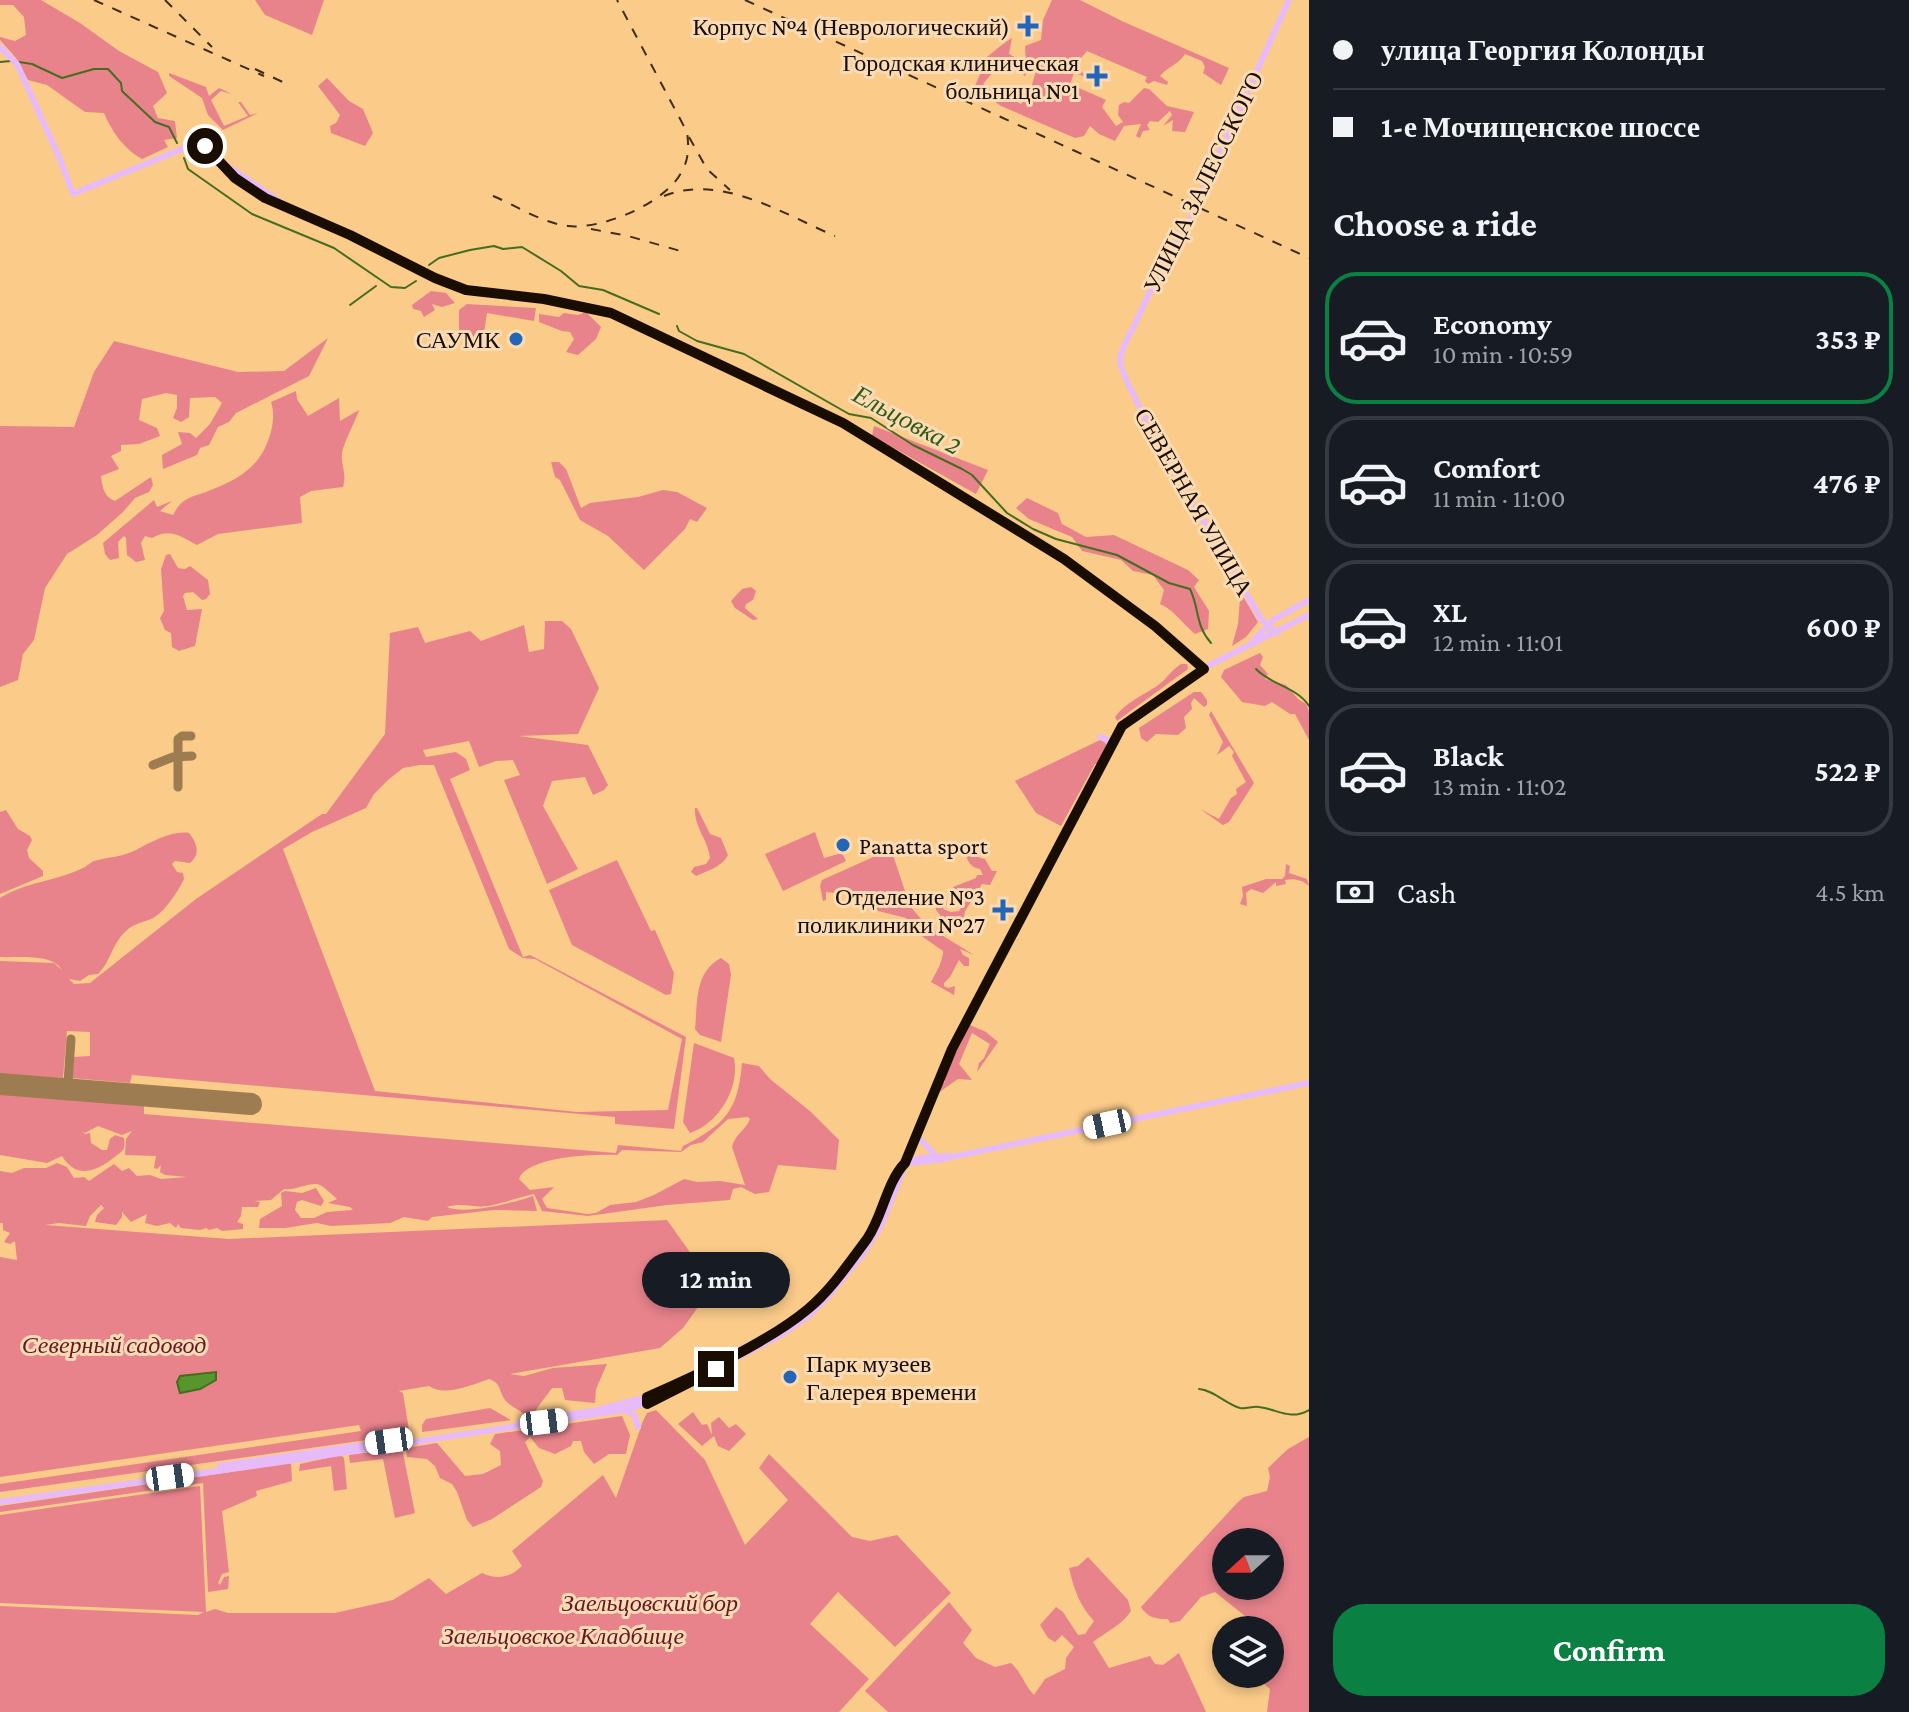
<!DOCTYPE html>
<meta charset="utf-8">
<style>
:root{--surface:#171b24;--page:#242831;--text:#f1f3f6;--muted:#9ea1a6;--line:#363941;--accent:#0b8043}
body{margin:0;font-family:"Crimson Pro",serif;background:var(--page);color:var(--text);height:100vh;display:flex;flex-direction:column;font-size:30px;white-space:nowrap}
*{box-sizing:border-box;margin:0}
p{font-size:26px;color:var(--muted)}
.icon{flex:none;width:44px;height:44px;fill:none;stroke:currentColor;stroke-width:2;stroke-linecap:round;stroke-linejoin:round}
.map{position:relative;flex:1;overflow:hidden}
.sheet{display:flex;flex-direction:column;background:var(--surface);width:600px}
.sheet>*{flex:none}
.guide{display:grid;align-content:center;height:176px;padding:0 24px;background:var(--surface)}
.needle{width:52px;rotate:249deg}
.fabs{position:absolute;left:1212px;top:1528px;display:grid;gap:16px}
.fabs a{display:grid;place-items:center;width:72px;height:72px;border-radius:50%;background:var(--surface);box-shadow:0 4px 12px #0003;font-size:40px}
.end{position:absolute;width:36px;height:36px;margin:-18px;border:10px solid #190c00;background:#fff;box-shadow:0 0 0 4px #fff}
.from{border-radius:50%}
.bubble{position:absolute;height:56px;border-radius:28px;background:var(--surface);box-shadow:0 4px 12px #0003;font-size:26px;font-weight:700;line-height:56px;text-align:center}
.car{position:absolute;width:24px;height:48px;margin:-24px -12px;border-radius:10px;box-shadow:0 0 6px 2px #0007;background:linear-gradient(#fff 24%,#345 0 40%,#fff 0 76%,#345 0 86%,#fff 0)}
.guide b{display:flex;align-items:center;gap:28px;height:76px;font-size:30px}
.guide b+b{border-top:2px solid var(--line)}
.guide i{width:20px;height:20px;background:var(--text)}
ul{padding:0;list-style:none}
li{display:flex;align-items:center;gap:24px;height:132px;margin:0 16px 12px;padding:0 8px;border:4px solid var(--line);border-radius:32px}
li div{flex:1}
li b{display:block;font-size:30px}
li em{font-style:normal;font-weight:700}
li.active{border-color:var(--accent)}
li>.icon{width:72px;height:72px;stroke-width:1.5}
h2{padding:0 24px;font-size:36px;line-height:96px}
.pay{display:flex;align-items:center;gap:20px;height:88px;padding:0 24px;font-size:30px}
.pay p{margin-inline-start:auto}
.action{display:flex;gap:16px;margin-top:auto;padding:16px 24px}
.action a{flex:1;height:92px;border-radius:32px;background:var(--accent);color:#fff;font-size:32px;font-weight:700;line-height:92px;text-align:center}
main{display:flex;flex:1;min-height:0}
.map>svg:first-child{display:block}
</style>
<main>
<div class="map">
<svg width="1309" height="1712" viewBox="0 0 1309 1712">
<rect width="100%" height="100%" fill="#facb89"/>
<g fill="#e8838c" fill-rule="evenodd">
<path d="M0,0H41L80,23L119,51L158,72L167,93L153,106L158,118L175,121L177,138L164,140L168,147L142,159C124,149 112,132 104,113L85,112L47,85L28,80L16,58L0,40V37L15,41L26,35L24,17L13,5H0Z"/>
<polygon points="255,0 324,0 312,35 265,15"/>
<path d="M1052,0H1080L1124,22L1229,68L1221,85L1203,73L1205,67L1202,61L1185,54C1179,64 1167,67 1160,76L1168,82L1167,85L1154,81L1148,84L1145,81L1147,77L1087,51L1076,64L1086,77L1074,73L1070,84L1106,100L1102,107L1116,126L1123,122L1118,115L1119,105L1124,102L1129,103L1144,88L1149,89L1167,106L1194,112L1185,132L1172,131L1173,120L1163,126L1172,115L1170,111L1158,122L1150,121L1147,125L1150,130L1143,131L1140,138L1136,136L1141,124L1124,126L1115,141L1099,134L1090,126L1084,136L1075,138L1001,106L974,88L983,68L980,63C991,54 998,47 1012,38L1009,54L1026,63L1025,46L1041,40L1043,20ZM1004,59L1025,76L1030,67L1036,71L1031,88L1021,104L983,84Z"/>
<polygon points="169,73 206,87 209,96 219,88 232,94 221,91 211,100 224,126 248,116 238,102 241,102 250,115 258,113 223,130 208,115 202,98 169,76"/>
<polygon points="327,78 349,101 363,109 373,133 365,146 331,133 330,126 336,123 340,115 318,86"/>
<polygon points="431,291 446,293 455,303 442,307 432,304 435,310 424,317 421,311 413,309 412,305"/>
<polygon points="467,304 536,308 534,321 487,313 483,340 474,345 471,342 471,350 464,348 465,340 459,331 459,310"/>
<polygon points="586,312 601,327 596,339 578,355 566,352 574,339 570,332 562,331 539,322 539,314 559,317 564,313 578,315"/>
<path d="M328,338L309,376L236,413L229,422L218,427L209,445L200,448L197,455L163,469L162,455L182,444L178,432L190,433L196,438L210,424L222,403L215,397L190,398L189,417L181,422L173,418L177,408V395L166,393L142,399L139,420L157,428L160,436L139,444L121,445V451L111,456L119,469L101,476C102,487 104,497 115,501L151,477L153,485L149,492L135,498L123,512L97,535L67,554L45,588L34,640L23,654L18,680L0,687V426L74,427L94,372L114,341L238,372L284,371Z"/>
<path d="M296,391L297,399L308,416L339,398L340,421L359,410C356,420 342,446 342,454C341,467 347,472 343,487L311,491L300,497L302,523L218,534L197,545C179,536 171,528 152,538L145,536L141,543L145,560L136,562L127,555L126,538L124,536L118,542L119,558L110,560L105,554L103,543L154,500L157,507L172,501L160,511L173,515C182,498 189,498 206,492C235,481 259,469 269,438C273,426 275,414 271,402Z"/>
<polygon points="874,426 988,470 976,494 872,436"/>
<polygon points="551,462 559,462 566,469 581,508 590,503 638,497 663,490 677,492 707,508 697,522 690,519 685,529 644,570 608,536 580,520 560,480 555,477"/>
<path d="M1027,498L1058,513L1062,524L1086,537L1114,535L1188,570L1199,580L1194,587L1209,611L1208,629L1195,634C1183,624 1174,610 1160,604L1164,590L1153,575L1133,571L1121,560L1082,551L1072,537L1029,519L1016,508Z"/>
<polygon points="170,554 178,568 185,569 190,566 208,580 210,594 206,599 202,600 193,592 185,593 183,596 187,610 202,609 195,646 179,651 172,647 171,633 165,630 160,618 164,611 161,569 166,555"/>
<polygon points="751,587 756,591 753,600 746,604 745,608 758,619 753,620 735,608 731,601 742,589"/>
<polygon points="1244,598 1258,622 1246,637 1232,646 1238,624 1240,599"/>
<path d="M545,621H562L571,629L599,688L578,734L519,736L588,745L608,785L604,790L593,795L585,777L552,781L543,806L578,869L547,884L504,780L520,775L513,760L496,761L479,767L469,741L423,750L426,757L456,752L466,759L470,770L450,779L523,957L530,955L686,1037L674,1129L615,1124V1117L132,1075L130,1083L71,1078L74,1057L90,1056V1032L67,1031L63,1078L0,1074V961L54,963L62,970C52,953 18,958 0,957V898C25,882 57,881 83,868C86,867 91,862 94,861C108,857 123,857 136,850C149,843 173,830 189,833C197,843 201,854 190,863L175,861L172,864L177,872L183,873L184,879C179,890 164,913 153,918C143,923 133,923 125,932C112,944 110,963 98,974L89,975L80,981L69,979L74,984L90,983L196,899L322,814H326L385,734L390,633L418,627L425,643L470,631L481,641L524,625L529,652L544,649ZM420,765H434L509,949L523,958L535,959L682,1039L668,1110L577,1112L375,1091L283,849L312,832L366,808L374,794L388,780L403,768Z"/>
<polygon points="1260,653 1263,657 1260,665 1268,674 1265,679 1286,685 1298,699 1306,704 1309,711 1309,740 1295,714 1290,714 1272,702 1265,706 1242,702 1221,677 1224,670"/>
<path d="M1181,664H1187L1188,669L1117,721L1115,717C1126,702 1142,696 1157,686C1166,680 1171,670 1181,664Z"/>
<polygon points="1194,692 1201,692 1207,700 1207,705 1204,707 1194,698 1191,703 1192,709 1184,717 1186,728 1178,735 1156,734 1147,742 1141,738 1139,728"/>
<polygon points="1211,711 1254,783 1229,822 1223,825 1200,809 1219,819 1231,798 1237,794 1236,789 1246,782 1232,756 1234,752 1229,746 1217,755 1223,742 1209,715"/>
<polygon points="1100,740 1106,743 1107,748 1098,764 1095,764 1061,826 1036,813 1015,781"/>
<path d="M695,808H697L710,834L721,838L728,855C722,867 707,871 696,876L691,872L694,867L706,864L710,858C708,839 694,828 695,808Z"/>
<polygon points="6,810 18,829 30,836 32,840 27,850 29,858 43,871 43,876 0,894 0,812"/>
<polygon points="815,832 824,858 842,853 846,861 783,891 765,854"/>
<path d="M891,849L910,906L927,926L974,955L960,949L963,955L969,958V966H964L959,960L950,977L944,983V986L948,988L955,986L954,995L931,982C936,973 943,961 943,951L923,937L906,918L878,911L864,896L826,892V900L823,901L820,886L822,880Z"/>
<path d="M968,849H973L980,858L985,859L992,871H997L990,885L982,884L965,911L963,922L950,918L943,919L936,910V904L945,900L947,904L943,909L951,912L959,911L967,899L969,889L961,890L966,897L957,905L952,898L959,892H954L953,887L976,878L977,875H983L980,869C970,868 967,860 965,851Z"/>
<polygon points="617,860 651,931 655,930 674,973 671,994 666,995 572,945 549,890"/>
<path d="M1286,864L1290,866L1289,873L1307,879L1309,886C1303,880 1294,878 1285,880L1286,884L1276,886V882L1263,893L1251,889L1246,893L1247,906L1240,904L1243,896L1242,887L1266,879H1282L1285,876Z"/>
<path d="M721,958L729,964L731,975L721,1042L700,1035L695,1029C698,1001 694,973 721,958Z"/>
<polygon points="970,1025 986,1032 998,1042 977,1072 979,1063 984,1058 990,1044 972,1033 959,1064 972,1080 958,1079 938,1093 940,1086 945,1082 943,1078"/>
<path d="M694,1043L734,1058C740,1088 719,1123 690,1133L683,1122Z"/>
<path d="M742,1063L759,1066L770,1079L811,1112L839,1140L836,1170L778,1165L769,1192L755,1194L741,1187L733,1189L730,1200L667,1205L588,1216L542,1211L534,1194C519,1197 501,1204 488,1206C474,1208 461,1202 447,1207C464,1215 514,1203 533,1196L537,1211L494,1210L432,1217L428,1221L404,1217L390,1223L331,1226L317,1223L285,1228H259L260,1219L282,1206L281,1193L285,1191L302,1193L316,1188L324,1201L321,1206L302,1200L297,1202L295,1210L301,1218H314L327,1212L353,1210L350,1207L328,1203L337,1199C332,1195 326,1188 320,1185C311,1181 296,1191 284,1189L271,1200L254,1201L260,1202L258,1207H242L241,1216L237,1222L243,1224V1229L222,1231L217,1228L209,1230L206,1228L200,1230L181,1228L178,1224L176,1228L170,1223L157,1226L145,1223L147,1214L131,1222L122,1212V1217L116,1225L95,1222L97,1215L104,1208L101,1205L90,1216L86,1226L59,1223L45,1225L229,1239L667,1220L697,1262L701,1303L683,1328L660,1348L510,1374L524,1376L553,1368L607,1364L596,1389L595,1403L565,1400L562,1388H552L535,1411L524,1414C519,1410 510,1406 506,1401C498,1391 502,1383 489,1379C472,1385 444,1397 429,1386L399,1391L403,1393L409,1430L402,1435L0,1492V1484L361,1431L359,1425L0,1477V1257L17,1260L15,1241L10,1244L4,1242L10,1233L3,1230V1223H0V1171L12,1173L24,1168H46L57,1163L67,1167L74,1178L84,1177L89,1181L114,1164L122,1171L129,1168L137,1176L150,1175L161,1179L187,1177L165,1175L160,1172L161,1165L157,1169L154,1168L156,1156L125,1155L126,1139L132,1131L122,1135L98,1126L85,1133L82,1131L85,1134L90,1133L91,1143L102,1150H107L110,1139L115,1135L124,1138C126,1152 122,1151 112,1159C95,1172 76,1179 62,1156L47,1163L0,1155V1094L144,1106V1114L616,1153L618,1145L681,1151L683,1146C724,1125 738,1112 742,1063ZM748,1117L750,1119C746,1130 735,1134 732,1147L745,1185L720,1181L697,1182L684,1179L654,1195L636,1202L610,1205L596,1213L587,1214L547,1208L542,1199L554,1187L530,1190L519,1179C527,1156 595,1154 617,1155L622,1150L681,1152L691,1145L703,1142L728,1119Z"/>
<polygon points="490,1408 511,1420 422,1432 422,1425 426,1419"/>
<path d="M656,1410L705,1460L745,1545L788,1500L759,1468L769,1454L852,1537L870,1541L897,1535L951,1593L895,1647L838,1592L810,1624L869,1679L839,1712H0V1606L198,1615L204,1612L0,1603V1515L200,1486L206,1612L215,1609L228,1613H335L393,1600L429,1578L446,1594L482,1573C497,1580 510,1578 522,1566L512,1551L603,1475L616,1498L643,1421L647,1413Z"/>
<polygon points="693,1412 702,1425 707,1424 712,1435 711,1423 719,1417 729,1428 736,1424 746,1434 729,1451 718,1446 714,1436 702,1446 678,1424"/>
<polygon points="622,1416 630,1435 626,1454 609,1454 594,1464 584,1452 581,1441 573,1441 571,1446 555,1454 539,1448 530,1437 525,1442 543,1481 541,1487 492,1519 473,1527 467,1520 457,1492 452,1484 440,1478 435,1466 427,1459 407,1457 406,1448 437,1443 465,1476 483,1474 501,1465 500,1451 490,1444 495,1434"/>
<path d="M1309,1437V1712H1267L1270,1689L1263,1683L1260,1674H1270V1630H1252L1245,1616L1215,1592L1201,1597L1180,1621L1170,1623L1168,1619C1156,1619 1148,1618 1141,1607L1237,1503L1244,1497L1267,1491L1270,1477L1268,1468L1288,1449ZM1226,1542H1270V1586H1226Z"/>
<polygon points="402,1448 415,1513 395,1518 383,1459 350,1463 349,1455"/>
<polygon points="341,1455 344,1458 347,1489 334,1491 331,1466 299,1471 300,1464"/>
<polygon points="291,1463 292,1481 256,1491 257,1496 222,1511 229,1572 222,1574 218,1583 220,1585 224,1577 229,1576 228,1589 208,1592 203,1483 0,1512 0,1506"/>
<path d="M1088,1557L1128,1600L1131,1611C1121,1626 1107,1631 1093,1642L1109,1668L1150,1656L1155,1664L1163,1665L1179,1653L1206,1712H888L865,1691L949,1602L972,1630L963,1643L976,1658L995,1667L1011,1663C1022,1673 1024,1685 1034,1695L1045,1679L1065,1669L1066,1658L1074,1647L1062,1635L1055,1642L1048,1638L1040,1625L1056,1607L1063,1612L1078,1635L1085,1634L1094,1621C1079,1605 1074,1589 1069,1568L1078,1566Z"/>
</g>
<polygon fill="#57962c" stroke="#446d1f" stroke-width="2" points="216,1372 216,1380 200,1389 180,1393 177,1382 180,1376"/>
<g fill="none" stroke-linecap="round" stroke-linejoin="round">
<g stroke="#446d1f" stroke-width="2">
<polyline points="0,62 11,61"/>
<polyline points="19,62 32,64 62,78 94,69 108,69 121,83 122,91 155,122 169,127 177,143"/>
<polyline points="184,158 188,169 252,214 334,248 391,287 405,288 416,281"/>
<polyline points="429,265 439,258 470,250 494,246 503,249 522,247 561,271 579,286 603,290 659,314"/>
<polyline points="350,305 376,286"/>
<path d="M677,326L679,331L697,341L744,354L849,414L871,418L913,445L962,469L972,475L1007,513L1033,529L1056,539L1117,555L1169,583L1190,589C1200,610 1195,625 1211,643"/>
<path d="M1256,669C1271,685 1297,687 1309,706"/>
<path d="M1199,1389C1214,1390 1225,1404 1240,1408C1247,1409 1252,1406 1259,1407C1277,1409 1290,1421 1309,1410"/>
</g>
<g stroke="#9c7c50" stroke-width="9">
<polyline points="153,765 173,757 192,756"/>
<polyline points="178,787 178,739 182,736 191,736"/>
<polyline points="60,1089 68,1083 71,1039"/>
</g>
<polyline stroke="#9c7c50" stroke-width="22" points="0,1084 251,1104"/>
<g stroke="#e7bbfa" stroke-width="6">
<polyline points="0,47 17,64 59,157 73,194 206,139 213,150"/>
<polyline points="198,142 235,178 265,198 350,235 435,278 466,290 544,299 611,313 843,423 1064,559 1155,626 1204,669"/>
<polyline points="229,167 282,203"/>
<path d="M1277,633L1261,619C1242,585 1117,380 1120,360C1121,348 1129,336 1134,326C1145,302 1157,278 1168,253C1173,244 1180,239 1185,229L1289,0"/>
<polyline points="1252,642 1273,620 1309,600"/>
<polyline points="1100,737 1106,739 1111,746"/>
<polyline points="917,1136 936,1156"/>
<polyline points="909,1163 937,1160 1309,1083"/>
<polyline points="627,1411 635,1416 638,1427"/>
<polyline points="520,1421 594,1411 647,1397 778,1330 819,1299 850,1262 872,1231 898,1171 905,1163 919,1158 950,1156"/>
<polyline points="220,1466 391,1441"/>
<polyline points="0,1502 295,1460 623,1410 655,1401 781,1335 810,1315 829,1296 862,1255 881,1226 952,1049 1122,726 1208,666 1309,615"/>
</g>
<g stroke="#3e2c17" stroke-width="2" stroke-dasharray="10 10" stroke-linecap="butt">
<polyline points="94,0 264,76"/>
<polyline points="165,0 212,47"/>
<polyline points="745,0 1309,258"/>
<polyline points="255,69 287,84"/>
<polyline points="689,137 707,169 730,190"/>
<path d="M493,196C517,206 542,223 568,226C601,230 664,204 681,173C689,160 689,146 687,132L617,0"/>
<path d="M664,196C721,173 783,214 835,236"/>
<polyline points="591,229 628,236 684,252"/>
</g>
</g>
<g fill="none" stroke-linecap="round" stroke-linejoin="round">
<path stroke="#190c00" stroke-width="10" d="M205,146L235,178L265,198L350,235L435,278L466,290L544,299L611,313L843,423L1064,559L1155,626L1204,669L1122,726L952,1049L905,1163C886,1183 883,1216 867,1239C849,1263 831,1290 808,1309C770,1341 694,1377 647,1397V1404L716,1369"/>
</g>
<g fill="#2366b7" stroke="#f9dcb6" stroke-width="3">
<path d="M1024 14h8v8h8v8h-8v8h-8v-8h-8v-8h8z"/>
<path d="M1093 64h8v8h8v8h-8v8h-8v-8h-8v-8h8z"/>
<circle cx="516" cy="339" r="8"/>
<circle cx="843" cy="845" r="8"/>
<path d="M999 898h8v8h8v8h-8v8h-8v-8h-8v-8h8z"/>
<circle cx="790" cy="1377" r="8"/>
</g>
<g text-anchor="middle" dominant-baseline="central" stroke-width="6" stroke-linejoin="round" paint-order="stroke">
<g font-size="24" fill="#190c00" stroke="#f9dcb6" text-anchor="end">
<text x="1010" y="26">Корпус №4 (Неврологический)</text>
<text x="1079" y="62">Городская клиническая<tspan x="1079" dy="28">больница №1</tspan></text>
<text x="500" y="339">САУМК</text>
<text x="859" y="845" text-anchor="start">Panatta sport</text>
<text x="985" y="896">Отделение №3<tspan x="985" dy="28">поликлиники №27</tspan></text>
<text x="806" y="1363" text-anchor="start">Парк музеев<tspan x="806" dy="28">Галерея времени</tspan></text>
</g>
<g font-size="24" fill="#190c00" stroke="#f9dcb6">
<text transform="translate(1203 182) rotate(-64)">УЛИЦА ЗАЛЕССКОГО</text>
<text transform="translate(1194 502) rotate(60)">СЕВЕРНАЯ УЛИЦА</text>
</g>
<g font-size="24" font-style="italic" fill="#651725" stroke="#f9dcb6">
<text x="114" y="1344">Северный садовод</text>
<text x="650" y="1602">Заельцовский бор</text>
<text x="563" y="1635">Заельцовское Кладбище</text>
</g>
<g font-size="26" font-style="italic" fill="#315b14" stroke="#f9dcb6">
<text transform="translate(907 420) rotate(28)">Ельцовка 2</text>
</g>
</g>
</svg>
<div class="fabs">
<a><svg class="needle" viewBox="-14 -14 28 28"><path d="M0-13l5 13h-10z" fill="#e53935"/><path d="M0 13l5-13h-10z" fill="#9ea1a6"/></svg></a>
<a><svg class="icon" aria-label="layers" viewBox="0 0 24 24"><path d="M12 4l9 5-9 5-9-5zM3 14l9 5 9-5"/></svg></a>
</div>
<i class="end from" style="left:205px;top:146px"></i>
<i class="end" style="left:716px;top:1369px"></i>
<div class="bubble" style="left:642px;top:1252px;width:148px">12 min</div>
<i class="car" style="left:1107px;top:1124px;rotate:258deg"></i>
<i class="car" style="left:544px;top:1422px;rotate:83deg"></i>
<i class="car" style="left:389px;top:1441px;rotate:262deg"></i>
<i class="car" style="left:170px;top:1477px;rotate:82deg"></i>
</div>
<section class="sheet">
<div class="guide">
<b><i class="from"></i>улица Георгия Колонды</b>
<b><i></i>1-е Мочищенское шоссе</b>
</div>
<h2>Choose a ride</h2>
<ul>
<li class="active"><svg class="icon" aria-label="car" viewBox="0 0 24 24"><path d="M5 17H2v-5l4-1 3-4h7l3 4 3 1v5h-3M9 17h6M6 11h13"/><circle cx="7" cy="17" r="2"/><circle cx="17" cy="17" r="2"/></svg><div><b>Economy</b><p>10 min · 10:59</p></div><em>353 ₽</em></li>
<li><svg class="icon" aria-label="car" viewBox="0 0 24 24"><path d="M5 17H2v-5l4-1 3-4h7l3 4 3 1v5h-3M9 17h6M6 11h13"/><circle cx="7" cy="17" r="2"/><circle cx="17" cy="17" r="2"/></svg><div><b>Comfort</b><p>11 min · 11:00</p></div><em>476 ₽</em></li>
<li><svg class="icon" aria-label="car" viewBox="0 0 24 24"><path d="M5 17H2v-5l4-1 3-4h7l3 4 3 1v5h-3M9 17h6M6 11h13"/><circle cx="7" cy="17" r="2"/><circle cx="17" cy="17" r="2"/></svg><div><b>XL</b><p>12 min · 11:01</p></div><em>600 ₽</em></li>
<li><svg class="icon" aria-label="car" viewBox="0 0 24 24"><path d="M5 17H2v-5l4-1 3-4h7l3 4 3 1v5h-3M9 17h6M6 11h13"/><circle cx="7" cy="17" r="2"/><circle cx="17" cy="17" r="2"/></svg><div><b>Black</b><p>13 min · 11:02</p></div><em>522 ₽</em></li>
</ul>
<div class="pay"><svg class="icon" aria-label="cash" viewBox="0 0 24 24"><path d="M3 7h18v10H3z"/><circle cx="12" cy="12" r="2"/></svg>Cash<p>4.5 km</p></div>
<div class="action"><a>Confirm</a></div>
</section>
</main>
